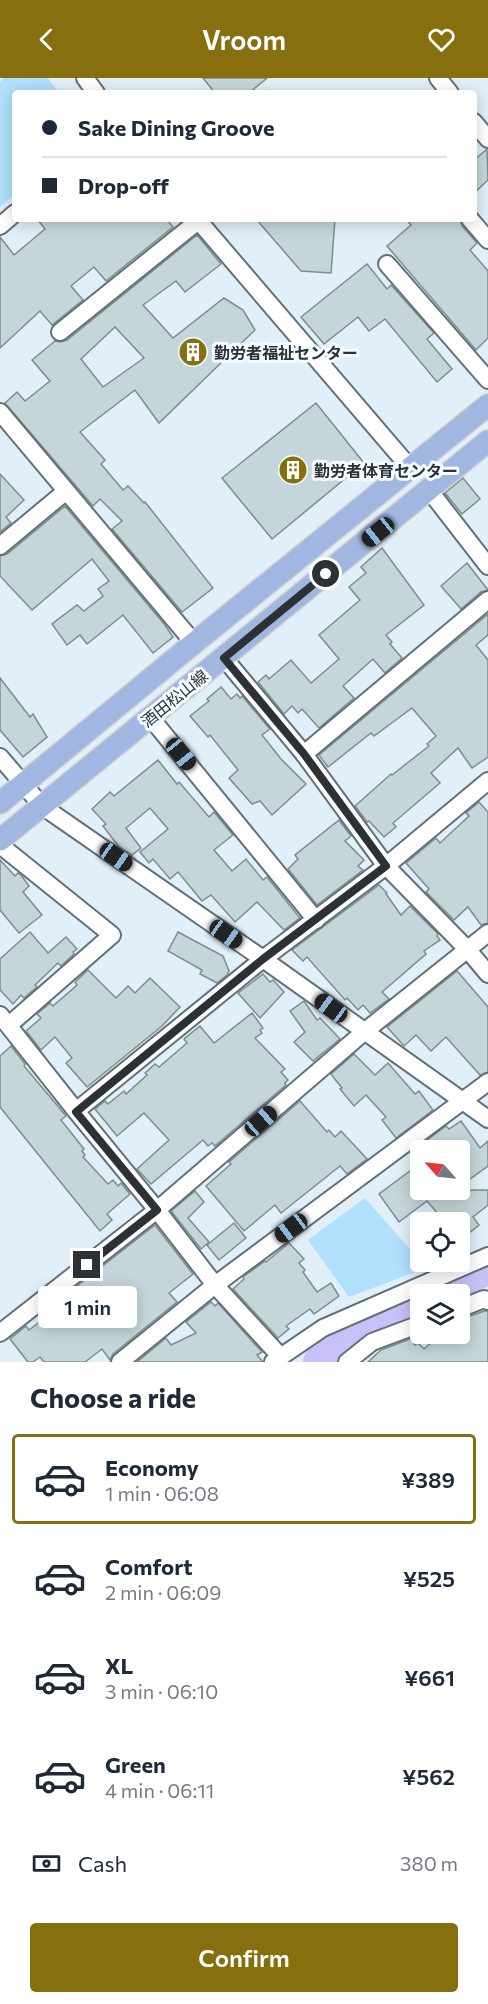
<!DOCTYPE html>
<meta charset="utf-8">
<style>
:root{--surface:#fff;--page:#f2f2f3;--text:#1f2937;--muted:#747a83;--line:#e0e1e3;--accent:#866f0e}
body{margin:0;font-family:Commissioner,"Noto Sans JP",sans-serif;background:var(--page);color:var(--text);height:100vh;display:flex;flex-direction:column;font-size:22px;white-space:nowrap}
*{box-sizing:border-box;margin:0}
p{font-size:20px;color:var(--muted)}
.icon{flex:none;width:33px;height:33px;fill:none;stroke:currentColor;stroke-width:2;stroke-linecap:round;stroke-linejoin:round}
.map{position:relative;height:1284px;overflow:hidden}
.drawer{display:flex;flex-direction:column;background:var(--surface);flex:1}
.drawer>*{flex:none}
.banner{position:absolute;left:12px;top:12px;width:465px;height:132px;border-radius:6px;box-shadow:0 3px 15px #0003;display:grid;align-content:center;height:132px;padding:0 30px;background:var(--surface)}
.needle{width:39px;rotate:297deg}
.fabs{position:absolute;left:410px;top:1062px;display:grid;gap:12px}
.fabs a{display:grid;place-items:center;width:60px;height:60px;border-radius:6px;background:var(--surface);box-shadow:0 3px 15px #0003;font-size:30px}
.end{position:absolute;width:27px;height:27px;margin:-14px;border:8px solid #2b3134;background:#fff;box-shadow:0 0 0 3px #fff}
.from{border-radius:50%}
.bubble{position:absolute;height:42px;border-radius:6px;background:var(--surface);box-shadow:0 3px 15px #0003;font-size:20px;font-weight:600;line-height:42px;text-align:center}
.car{position:absolute;width:18px;height:36px;margin:-18px -9px;border-radius:8px;box-shadow:0 0 4px 2px #0007;background:linear-gradient(#222 24%,#8ab4d8 0 40%,#222 0 76%,#8ab4d8 0 86%,#222 0)}
.banner b{display:flex;align-items:center;gap:21px;height:57px;font-size:22px}
.banner b+b{border-top:2px solid var(--line)}
.banner i{width:15px;height:15px;background:var(--text)}
ul{padding:0;list-style:none}
li{display:flex;align-items:center;gap:18px;height:90px;margin:0 12px 9px;padding:0 18px;border:3px solid transparent;border-radius:6px}
li div{flex:1}
li b{display:block;font-size:22px}
li em{font-style:normal;font-weight:600}
li.selected{border-color:var(--accent)}
li>.icon{width:54px;height:54px;stroke-width:1.5}
h2{padding:0 30px;font-size:27px;line-height:72px}
.pay{display:flex;align-items:center;gap:15px;height:66px;padding:0 30px;font-size:22px}
.pay p{margin-inline-start:auto}
.action{display:flex;gap:12px;margin-top:auto;padding:12px 30px}
.action a{flex:1;height:69px;border-radius:6px;background:var(--accent);color:#fff;font-size:24px;font-weight:600;line-height:69px;text-align:center}
header{display:flex;justify-content:space-between;align-items:center;height:78px;padding:0 30px;background:var(--accent);color:#fff;font-size:27px;font-weight:600}
.map>svg:first-child{display:block}
</style>
<header><svg class="icon" aria-label="back" viewBox="0 0 24 24"><path d="M15 5l-7 7 7 7"/></svg>Vroom<svg class="icon" aria-label="heart" viewBox="0 0 24 24"><path d="M12 20l-8-8c-3-5 5-10 8-4 3-6 11-1 8 4z"/></svg></header>
<div class="map">
<svg width="488" height="1284" viewBox="0 0 488 1284">
<rect width="100%" height="100%" fill="#e1eff8"/>
<g fill="#b0e0fc">
<polygon points="4,0 48,0 59,15 15,15 15,116 0,129 0,4"/>
<polygon points="365,1120 426,1190 349,1219 308,1162"/>
</g>
<g fill="none" stroke-linecap="round" stroke-linejoin="round">
<g stroke="#c8c1f8" stroke-width="32">
<polyline points="430,1216 488,1191"/>
<polyline points="319,1284 363,1249 420,1221"/>
</g>
</g>
<g fill="#c4d6d9" stroke="#7c8d8f" stroke-width="1.5" fill-rule="evenodd">
<polygon points="203,0 267,0 249,15 215,15"/>
<polygon points="487,71 488,102 474,115 474,82"/>
<polygon points="37,141 166,141 173,149 106,203 94,189 71,208 83,222 52,247 40,233 0,270 0,159 14,177 45,151"/>
<polygon points="256,141 335,141 331,195 301,193"/>
<polygon points="406,141 460,141 462,148 477,165 470,172 488,193 488,260 476,272 387,168 411,147"/>
<path d="M197,157L221,186L185,214L176,203L143,227L173,260L224,220L243,232L255,252L159,345L135,312L80,354L105,382L101,386L123,412L128,408L144,425L145,424L213,510L182,534L112,451L122,443L100,421L93,428L5,325L17,314L25,323L50,303L32,282L55,263L61,264L67,262ZM115,249L144,280L103,309L81,281Z"/>
<polygon points="367,186 387,211 391,207 434,255 427,261 452,291 437,304 385,241 369,253 358,239 324,266 301,239"/>
<polygon points="316,325 364,385 272,461 222,400"/>
<polygon points="0,396 24,422 6,439 11,445 0,454"/>
<polygon points="463,400 480,421 462,436 445,415"/>
<polygon points="65,428 165,547 173,559 153,575 123,537 87,566 80,557 67,567 52,546 77,527 84,533 103,518 98,511 109,503 92,481 32,532 0,498 0,478 7,476"/>
<polygon points="382,470 424,527 386,557 392,564 390,566 402,580 385,595 373,581 343,608 354,620 319,650 302,631 298,635 292,628 284,636 258,604 266,597 269,601 291,582 311,605 339,581 319,557 360,522 349,509 366,495 361,489"/>
<polygon points="467,485 488,512 481,514 461,531 441,508"/>
<polygon points="488,536 488,557 476,567 488,582 488,679 472,690 458,670 431,695 440,705 393,745 396,749 384,759 369,743 367,744 355,728 391,696 392,697 429,668 427,666 436,658 412,630 374,658 371,655 328,689 319,677"/>
<polygon points="0,600 30,639 33,636 47,659 23,679 0,652"/>
<polygon points="221,609 231,621 237,616 240,620 242,618 270,651 262,657 281,681 306,706 272,737 260,723 252,726 229,700 238,692 210,657 208,659 190,638 209,623 207,621"/>
<polygon points="158,682 177,706 179,704 209,739 214,734 233,757 214,772 232,793 246,781 263,802 267,799 300,840 284,852 257,824 235,844 211,817 202,823 178,794 170,801 153,781 149,785 140,774 168,751 150,730 126,750 141,770 132,777 119,769 103,748 106,746 92,731 110,714 114,718"/>
<polygon points="479,724 488,734 488,845 481,847 468,829 454,842 426,814 429,811 406,785 436,760 440,765 469,738 466,735"/>
<polygon points="339,742 351,758 345,763 364,782 358,788 363,792 317,827 288,791 298,781 295,777"/>
<polygon points="0,782 15,798 18,795 21,797 29,808 23,814 42,837 19,855 0,832"/>
<polygon points="379,807 387,815 386,816 401,837 410,828 438,856 437,858 440,862 424,873 426,876 382,914 389,921 370,935 363,927 358,932 347,920 345,922 307,879 303,883 292,872"/>
<polygon points="30,854 48,875 66,859 77,871 73,874 74,876 61,888 58,885 35,907 37,909 24,920 21,917 13,926 0,912 0,881"/>
<polygon points="178,854 223,878 229,893 227,897 217,905 200,896 202,892 168,873"/>
<polygon points="88,892 116,920 128,908 135,915 150,900 180,929 162,948 87,1009 66,985 72,980 55,959 41,972 26,953 41,940 37,936 50,925 53,928 77,907 75,904"/>
<polygon points="457,893 488,929 488,994 480,997 446,959 431,973 416,957 404,968 387,949"/>
<polygon points="263,896 270,904 273,902 284,914 260,940 238,915"/>
<polygon points="304,923 317,942 320,940 340,961 313,983 294,964 305,954 290,933"/>
<polygon points="252,935 263,950 260,952 262,955 255,960 285,991 281,994 288,1002 285,1005 286,1007 215,1068 212,1065 208,1068 203,1062 151,1106 137,1091 169,1062 144,1035 117,1058 95,1031 105,1023 108,1026 124,1013 126,1016 147,997 145,995 155,986 159,989 187,965 184,961 200,948 214,965"/>
<polygon points="11,968 25,986 24,988 66,1038 61,1042 84,1071 82,1073 85,1077 83,1079 108,1106 113,1102 118,1108 121,1105 130,1116 107,1136 112,1142 100,1153 0,1029 0,978"/>
<polygon points="354,976 375,997 388,985 415,1016 419,1013 433,1032 396,1060 382,1042 386,1039 366,1017 354,1028 340,1011 342,1010 331,996"/>
<polygon points="300,1023 327,1054 329,1052 335,1059 341,1053 367,1081 347,1096 340,1088 281,1135 275,1127 244,1153 206,1108 231,1086 229,1084"/>
<polygon points="461,1043 480,1070 488,1063 488,1088 459,1109 459,1072 427,1072 422,1066 446,1048 449,1051"/>
<polygon points="414,1090 420,1099 420,1112 488,1112 488,1127 473,1139 479,1147 459,1163 459,1144 445,1144 427,1123 399,1144 379,1116"/>
<polygon points="195,1113 204,1124 188,1140 209,1164 201,1171 171,1133"/>
<polygon points="234,1145 246,1160 219,1182 207,1167"/>
<polygon points="155,1147 193,1196 169,1215 177,1224 113,1276 110,1282 102,1271 85,1284 44,1284 40,1279 33,1284 28,1284 10,1261 26,1248 29,1252 46,1239 76,1215 73,1211"/>
<polygon points="289,1165 304,1181 299,1185 305,1192 303,1194 317,1214 331,1205 339,1218 314,1236 310,1231 286,1248 289,1251 278,1260 233,1211 244,1201 243,1199 265,1183 266,1184"/>
<polygon points="211,1224 215,1228 218,1225 262,1274 257,1277 263,1284 137,1284 166,1260 171,1267 196,1255 186,1244"/>
<polygon points="484,1233 488,1233 488,1284 368,1284 381,1272 410,1261 415,1267 418,1265 424,1271 441,1256 459,1256 459,1242"/>
</g>
<g fill="none" stroke-linecap="round" stroke-linejoin="round">
<g stroke="#637077" stroke-width="20">
<g id="minor">
<polyline points="85,0 96,15"/>
<polyline points="438,0 450,15"/>
<polyline points="474,44 488,61"/>
<polyline points="197,141 411,391"/>
<polyline points="470,141 488,162"/>
<polyline points="0,148 15,135"/>
<polyline points="387,186 488,302"/>
<polyline points="60,254 198,143"/>
<polyline points="0,334 194,565"/>
<polyline points="429,412 488,488"/>
<polyline points="0,468 65,414"/>
<polyline points="224,580 304,676 386,788 468,872 488,896"/>
<polyline points="150,639 316,842"/>
<polyline points="304,676 488,522"/>
<polyline points="0,679 42,728 263,881 488,1041"/>
<polyline points="0,767 112,857 9,947"/>
<polyline points="0,937 76,1033 157,1132 215,1207 280,1278"/>
<polyline points="76,1033 263,881 386,788 488,703"/>
<polyline points="459,1231 484,1221 488,1223"/>
<polyline points="0,1255 157,1132 364,954 488,855"/>
<polyline points="120,1284 215,1207 488,1004"/>
<polyline points="273,1284 323,1250 488,1178"/>
<polyline points="347,1284 372,1264 420,1246"/>
</g>
</g>
<g stroke="#cccece" stroke-width="24">
<g id="major">
<polyline points="0,725 194,565 488,327"/>
<polyline points="0,762 488,363"/>
</g>
</g>
<use href="#minor" stroke="#fff" stroke-width="16"/>
<use href="#major" stroke="#a1b7e1" stroke-width="21"/>
</g>
<g fill="none" stroke-linecap="round" stroke-linejoin="round">
<polyline stroke="#2b3134" stroke-width="8" points="87,1187 157,1132 76,1034 263,881 386,788 304,676 224,580 326,496"/>
</g>
<defs>
<g id="building-disc" transform="scale(1.5)"><circle r="9.5" fill="#866f0e" stroke="#f5fbfe"/><path d="M-4-6H4V6H1V3H-1V6H-4ZM-2.5-4.3h1.7v1.8h-1.7ZM.8-4.3h1.7v1.8H.8ZM-2.5-1h1.7V.8h-1.7ZM.8-1h1.7V.8H.8Z" fill="#fff"/></g>
</defs>
<g fill-rule="evenodd">
<use href="#building-disc" x="193" y="274"/>
<use href="#building-disc" x="293" y="392"/>
</g>
<g text-anchor="middle" dominant-baseline="central" stroke-width="6" stroke-linejoin="round" paint-order="stroke">
<g font-size="16" font-weight="bold" fill="#2b3134" stroke="#f5fbfe" text-anchor="start">
<text x="214" y="274">勤労者福祉センター</text>
<text x="314" y="392">勤労者体育センター</text>
</g>
<g font-size="16" fill="#2b3134" stroke="#f5fbfe">
<text transform="translate(174 620) rotate(-39)">酒田松山線</text>
</g>
</g>
</svg>
<div class="fabs">
<a><svg class="needle" viewBox="-14 -14 28 28"><path d="M0-13l5 13h-10z" fill="#e53935"/><path d="M0 13l5-13h-10z" fill="#747a83"/></svg></a>
<a><svg class="icon" aria-label="locate" viewBox="0 0 24 24"><circle cx="12" cy="12" r="6"/><path d="M12 2v4M12 18v4M2 12h4M18 12h4"/></svg></a>
<a><svg class="icon" aria-label="layers" viewBox="0 0 24 24"><path d="M12 4l9 5-9 5-9-5zM3 14l9 5 9-5"/></svg></a>
</div>
<i class="end from" style="left:326px;top:496px"></i>
<i class="end" style="left:87px;top:1187px"></i>
<div class="bubble" style="left:38px;top:1208px;width:99px">1 min</div>
<i class="car" style="left:378px;top:454px;rotate:231deg"></i>
<i class="car" style="left:181px;top:676px;rotate:141deg"></i>
<i class="car" style="left:116px;top:779px;rotate:125deg"></i>
<i class="car" style="left:226px;top:856px;rotate:125deg"></i>
<i class="car" style="left:331px;top:930px;rotate:306deg"></i>
<i class="car" style="left:261px;top:1043px;rotate:49deg"></i>
<i class="car" style="left:291px;top:1150px;rotate:233deg"></i>
<div class="banner">
<b><i class="from"></i>Sake Dining Groove</b>
<b><i></i>Drop-off</b>
</div>
</div>
<section class="drawer">
<h2>Choose a ride</h2>
<ul>
<li class="selected"><svg class="icon" aria-label="car" viewBox="0 0 24 24"><path d="M5 17H2v-5l4-1 3-4h7l3 4 3 1v5h-3M9 17h6M6 11h13"/><circle cx="7" cy="17" r="2"/><circle cx="17" cy="17" r="2"/></svg><div><b>Economy</b><p>1 min · 06:08</p></div><em>¥389</em></li>
<li><svg class="icon" aria-label="car" viewBox="0 0 24 24"><path d="M5 17H2v-5l4-1 3-4h7l3 4 3 1v5h-3M9 17h6M6 11h13"/><circle cx="7" cy="17" r="2"/><circle cx="17" cy="17" r="2"/></svg><div><b>Comfort</b><p>2 min · 06:09</p></div><em>¥525</em></li>
<li><svg class="icon" aria-label="car" viewBox="0 0 24 24"><path d="M5 17H2v-5l4-1 3-4h7l3 4 3 1v5h-3M9 17h6M6 11h13"/><circle cx="7" cy="17" r="2"/><circle cx="17" cy="17" r="2"/></svg><div><b>XL</b><p>3 min · 06:10</p></div><em>¥661</em></li>
<li><svg class="icon" aria-label="car" viewBox="0 0 24 24"><path d="M5 17H2v-5l4-1 3-4h7l3 4 3 1v5h-3M9 17h6M6 11h13"/><circle cx="7" cy="17" r="2"/><circle cx="17" cy="17" r="2"/></svg><div><b>Green</b><p>4 min · 06:11</p></div><em>¥562</em></li>
</ul>
<div class="pay"><svg class="icon" aria-label="cash" viewBox="0 0 24 24"><path d="M3 7h18v10H3z"/><circle cx="12" cy="12" r="2"/></svg>Cash<p>380 m</p></div>
<div class="action"><a>Confirm</a></div>
</section>
